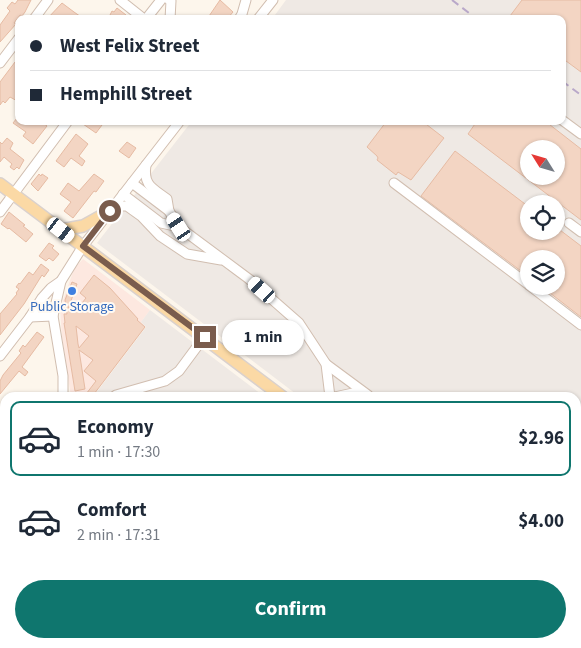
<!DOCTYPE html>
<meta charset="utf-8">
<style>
:root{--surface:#fff;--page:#f6f6f7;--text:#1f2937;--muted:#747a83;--line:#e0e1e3;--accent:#0f766e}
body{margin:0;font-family:"Source Sans 3",sans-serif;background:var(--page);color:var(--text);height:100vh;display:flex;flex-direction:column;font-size:19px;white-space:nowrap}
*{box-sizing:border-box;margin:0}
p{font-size:16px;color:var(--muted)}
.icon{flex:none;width:28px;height:28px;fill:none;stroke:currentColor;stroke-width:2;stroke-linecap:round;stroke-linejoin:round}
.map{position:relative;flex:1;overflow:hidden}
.side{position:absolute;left:0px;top:392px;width:581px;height:256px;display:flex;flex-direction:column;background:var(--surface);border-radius:15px 15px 0 0;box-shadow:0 1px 4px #0004}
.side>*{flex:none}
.banner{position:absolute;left:15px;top:15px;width:551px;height:110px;border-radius:10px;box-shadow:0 1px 4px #0004;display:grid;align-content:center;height:110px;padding:0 15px;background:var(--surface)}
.needle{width:32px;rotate:307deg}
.tools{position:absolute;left:520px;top:140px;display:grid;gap:10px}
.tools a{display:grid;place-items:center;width:45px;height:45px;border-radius:50%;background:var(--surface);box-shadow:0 1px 4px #0004;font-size:25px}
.end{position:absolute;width:22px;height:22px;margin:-11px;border:6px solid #7a5c4d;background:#fff;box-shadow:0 0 0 2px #fff}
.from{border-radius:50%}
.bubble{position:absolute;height:35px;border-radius:18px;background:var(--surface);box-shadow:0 1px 4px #0004;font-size:16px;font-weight:700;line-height:35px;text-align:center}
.car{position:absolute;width:15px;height:30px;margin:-15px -8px;border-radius:6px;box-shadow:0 0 4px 1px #0007;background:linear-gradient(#fff 24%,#345 0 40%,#fff 0 76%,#345 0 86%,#fff 0)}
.banner b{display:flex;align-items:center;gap:18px;height:48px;font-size:19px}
.banner b+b{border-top:1px solid var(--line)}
.banner i{width:12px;height:12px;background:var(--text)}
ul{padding:9px 0 0;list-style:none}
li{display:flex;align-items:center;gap:15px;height:75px;margin:0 10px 8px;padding:0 5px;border:2px solid transparent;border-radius:10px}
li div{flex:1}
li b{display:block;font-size:19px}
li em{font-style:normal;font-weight:700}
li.current{border-color:var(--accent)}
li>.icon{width:45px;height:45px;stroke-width:1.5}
.button{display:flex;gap:10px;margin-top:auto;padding:10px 15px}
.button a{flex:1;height:58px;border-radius:30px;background:var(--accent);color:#fff;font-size:20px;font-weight:700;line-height:58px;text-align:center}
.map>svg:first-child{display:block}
</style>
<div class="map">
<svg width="581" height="648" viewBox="0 0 581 648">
<rect width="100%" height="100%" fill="#fdf6ec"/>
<polygon fill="#fde8e0" points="83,259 150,310 141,322 146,326 92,397 71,397 62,337 60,309 74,269"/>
<g fill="#efe9e4" fill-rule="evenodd">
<path d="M286,0H581V611L576,607V398L300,397L97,243L192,121H562V19H272ZM529,149H556V176H529ZM529,204H556V231H529ZM529,259H556V286H529Z"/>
<polygon points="150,310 265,397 92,398 146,327 141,322"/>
<polygon points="5,514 5,644 576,644 576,634 581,638 581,648 0,648 0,521"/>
</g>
<g fill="#f3d5c3" stroke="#e6bba3" fill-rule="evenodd">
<polygon points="18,0 31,0 25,12 22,16 20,15 14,23 16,24 0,42 0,25 10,11 7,8 12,2 15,4"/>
<polygon points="220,0 233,12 227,19 207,19"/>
<polygon points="522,0 581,0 581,72 562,58 562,19 513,19 510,16"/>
<polygon points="62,3 74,12 84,19 47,19"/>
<polygon points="117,8 126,15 123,19 115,19 110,15 112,11 114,12"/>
<polygon points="19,59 19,89 16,93 19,94 19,102 10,97 5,103 3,101 0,105 0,82 15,62 16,63"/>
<polygon points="17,118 19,121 41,121 47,126 33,144 23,136 26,132 13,123"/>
<polygon points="86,121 105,121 96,133 83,124"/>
<polygon points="392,121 422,121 444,138 411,180 398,172 396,175 377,160 378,158 377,156 367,147 386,122 390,124"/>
<path d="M477,121H545L581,149V220L468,134ZM529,149H556V176H529Z"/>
<polygon points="76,134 88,144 79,156 85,161 82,166 71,158 64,167 56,161"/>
<polygon points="7,138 13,143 10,149 24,160 19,169 17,167 14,170 10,167 12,164 4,157 0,162 0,142 2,144"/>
<polygon points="127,142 136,148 129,158 119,151"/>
<polygon points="455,151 529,207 529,231 556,231 556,227 581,246 581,317 541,286 556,286 556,259 529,259 529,277 421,196"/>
<polygon points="39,174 41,176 42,174 48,178 38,191 31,184"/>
<polygon points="94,174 104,181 96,192 94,191 73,218 64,211 71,202 60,194 68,183 79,191"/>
<polygon points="9,212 25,225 23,226 33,234 26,242 9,228 8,229 1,224"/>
<polygon points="49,243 54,246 52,248 59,254 53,261 49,258 46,261 39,256"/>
<polygon points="41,264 49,270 44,277 42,275 24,304 0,335 0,314 17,294 16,293 19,289 16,287 19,283 20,284 29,272 33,275"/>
<path d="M94,275L110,288L138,319L137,320L145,327L91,398H83L96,381L84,371L93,360L79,350L85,389L75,391L64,323H65L64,314H67L65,300L72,282L77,284L68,309L73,303L74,313L86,298L80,293ZM76,326L89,336L79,348L78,344Z"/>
<polygon points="37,332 44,337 22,367 28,372 25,376 19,371 0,394 0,381 3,375 21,353 19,351 23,345 25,347"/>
<polygon points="0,444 5,448 5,477 0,473"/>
</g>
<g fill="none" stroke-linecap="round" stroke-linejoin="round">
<g stroke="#d1beb0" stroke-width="11">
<g id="minor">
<polyline points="120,0 144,19"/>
<polyline points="169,0 171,1 170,19"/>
<polyline points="34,19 48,0"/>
<polyline points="146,19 161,0"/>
<polyline points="239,19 242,14 246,0"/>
<polyline points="258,19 273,0"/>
<polyline points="0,63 19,38"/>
<polyline points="562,120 581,134"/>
<path d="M146,165C143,185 152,188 167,199L169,211"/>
<polyline points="132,183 169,211 179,227 249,279 299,323 326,364 330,397"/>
<polyline points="394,183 529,285"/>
<polyline points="123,194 161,223 179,227"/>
<polyline points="113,210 121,206 127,206 141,216 160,236 187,254 221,260"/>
<polyline points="0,212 68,121"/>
<polyline points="569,223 581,232"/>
<polyline points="61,281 53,316 63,376 63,398"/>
<polyline points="530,286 581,325"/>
<polyline points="30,317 53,316"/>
<polyline points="0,356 30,317 42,298 51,288 61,281 83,246 180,121"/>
<polyline points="326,364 368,395"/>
<polyline points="112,398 116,395 165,381 179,371 199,344"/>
<polyline points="330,398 353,393 366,395"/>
<polyline points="0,507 5,500"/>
<polyline points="0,549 5,543"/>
<polyline points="418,644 423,648"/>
<polyline points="473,644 479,648"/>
<polyline points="541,644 548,648"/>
<polyline points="139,648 142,644"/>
</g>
</g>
<g stroke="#dad1cd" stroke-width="14">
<g id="major">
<polyline points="0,184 284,398"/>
<polyline points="61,230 83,226 110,211"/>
<polyline points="576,620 581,624"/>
</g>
</g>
<use href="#minor" stroke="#fff" stroke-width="9"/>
<use href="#major" stroke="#fbd9a5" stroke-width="11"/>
<g stroke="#b9a8c9" stroke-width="2" stroke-dasharray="8 5" stroke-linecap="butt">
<polyline points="452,0 477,19"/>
<polyline points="562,81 581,95"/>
</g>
</g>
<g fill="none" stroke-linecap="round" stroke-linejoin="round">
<polyline stroke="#7a5c4d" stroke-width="6" points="110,211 83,246 205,337"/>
</g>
<circle fill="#3f7fe0" stroke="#fffaf3" stroke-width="2" cx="72" cy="291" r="5"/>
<g text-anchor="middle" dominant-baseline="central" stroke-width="4" stroke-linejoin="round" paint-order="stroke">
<g font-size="14" fill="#366cbe" stroke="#fffaf3">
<text x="72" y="307">Public Storage</text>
</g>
</g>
</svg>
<div class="tools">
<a><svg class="needle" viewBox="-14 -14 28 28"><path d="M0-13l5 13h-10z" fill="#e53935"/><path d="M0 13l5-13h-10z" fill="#747a83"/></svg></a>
<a><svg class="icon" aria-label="locate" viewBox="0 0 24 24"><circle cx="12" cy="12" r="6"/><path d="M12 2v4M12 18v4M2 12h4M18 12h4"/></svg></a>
<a><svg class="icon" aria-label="layers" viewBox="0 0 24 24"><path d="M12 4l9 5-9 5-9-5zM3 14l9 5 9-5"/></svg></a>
</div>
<i class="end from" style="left:110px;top:211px"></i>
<i class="end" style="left:205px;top:337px"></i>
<div class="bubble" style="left:222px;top:320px;width:82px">1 min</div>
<i class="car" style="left:179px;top:227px;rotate:327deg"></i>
<i class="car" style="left:61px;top:230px;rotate:128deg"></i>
<i class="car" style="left:262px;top:290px;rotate:312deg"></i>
<div class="banner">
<b><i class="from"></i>West Felix Street</b>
<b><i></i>Hemphill Street</b>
</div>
<section class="side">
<ul>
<li class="current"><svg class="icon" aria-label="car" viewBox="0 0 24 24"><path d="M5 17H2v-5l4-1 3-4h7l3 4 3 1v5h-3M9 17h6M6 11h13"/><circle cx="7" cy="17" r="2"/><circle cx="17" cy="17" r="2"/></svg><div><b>Economy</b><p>1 min · 17:30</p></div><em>$2.96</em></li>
<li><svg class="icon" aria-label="car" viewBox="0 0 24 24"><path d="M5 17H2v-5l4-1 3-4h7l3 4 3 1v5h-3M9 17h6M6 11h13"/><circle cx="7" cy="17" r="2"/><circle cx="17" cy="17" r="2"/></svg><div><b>Comfort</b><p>2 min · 17:31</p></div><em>$4.00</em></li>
</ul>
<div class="button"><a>Confirm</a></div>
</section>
</div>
